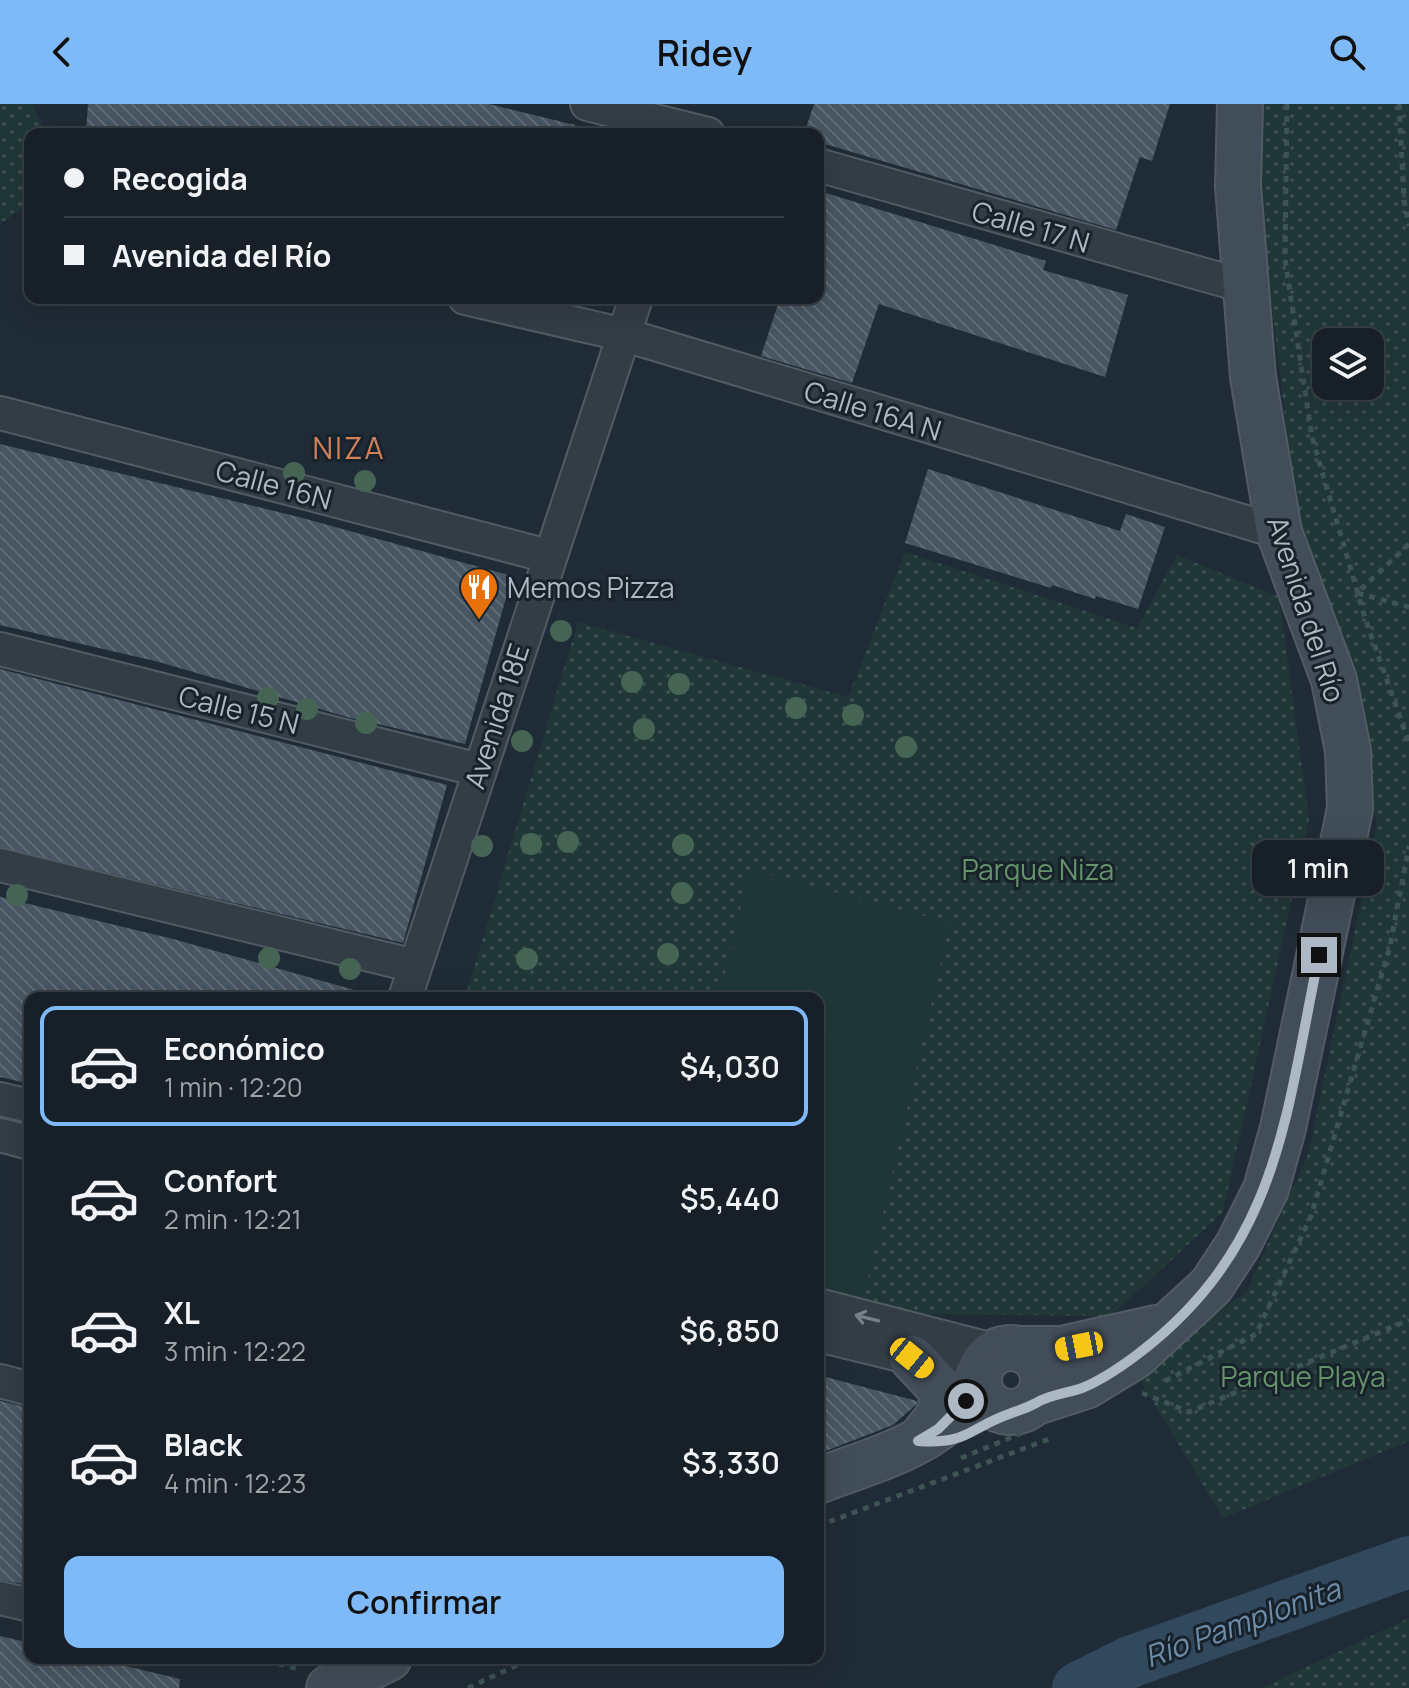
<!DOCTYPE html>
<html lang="es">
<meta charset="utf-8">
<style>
:root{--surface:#172028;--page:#242d34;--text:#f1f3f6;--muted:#9ea3a8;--line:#363e45;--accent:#7ebaf7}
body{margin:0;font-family:Manrope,sans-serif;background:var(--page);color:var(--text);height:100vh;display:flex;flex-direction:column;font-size:30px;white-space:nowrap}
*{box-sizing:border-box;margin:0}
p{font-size:26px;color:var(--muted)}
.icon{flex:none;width:44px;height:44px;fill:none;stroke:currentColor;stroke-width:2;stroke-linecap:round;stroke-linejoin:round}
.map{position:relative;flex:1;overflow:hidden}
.drawer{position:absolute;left:24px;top:888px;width:800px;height:672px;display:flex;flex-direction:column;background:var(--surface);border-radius:16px;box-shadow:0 8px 32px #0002,0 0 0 2px var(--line)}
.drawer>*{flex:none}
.banner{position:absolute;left:24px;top:24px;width:800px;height:176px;border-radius:16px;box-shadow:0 8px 32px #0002,0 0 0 2px var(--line);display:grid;align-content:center;height:176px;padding:0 40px;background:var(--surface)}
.fabs{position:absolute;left:1312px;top:224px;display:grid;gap:16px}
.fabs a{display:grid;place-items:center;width:72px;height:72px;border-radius:16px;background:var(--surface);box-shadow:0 8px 32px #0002,0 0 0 2px var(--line);font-size:40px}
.end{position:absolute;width:36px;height:36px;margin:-18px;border:10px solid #acb8c3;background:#111;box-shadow:0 0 0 4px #111}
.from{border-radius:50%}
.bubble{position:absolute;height:56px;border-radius:16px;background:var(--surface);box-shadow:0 8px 32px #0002,0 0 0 2px var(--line);font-size:26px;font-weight:600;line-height:56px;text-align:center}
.car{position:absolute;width:24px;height:48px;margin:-24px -12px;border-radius:10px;box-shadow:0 0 6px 2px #0007;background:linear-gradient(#f5c518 24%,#345 0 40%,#f5c518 0 76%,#345 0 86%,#f5c518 0)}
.banner b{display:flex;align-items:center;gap:28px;height:76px;font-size:30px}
.banner b+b{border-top:2px solid var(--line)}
.banner i{width:20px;height:20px;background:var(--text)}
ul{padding:14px 0 0;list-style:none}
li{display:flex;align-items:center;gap:24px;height:120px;margin:0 16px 12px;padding:0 24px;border:4px solid transparent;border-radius:16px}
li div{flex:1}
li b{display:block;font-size:30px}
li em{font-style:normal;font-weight:600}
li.selected{border-color:var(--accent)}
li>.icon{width:72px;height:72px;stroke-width:1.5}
.primary-button{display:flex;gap:16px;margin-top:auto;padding:16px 40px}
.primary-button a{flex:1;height:92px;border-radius:16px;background:var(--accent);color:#111;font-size:32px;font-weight:600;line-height:92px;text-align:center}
header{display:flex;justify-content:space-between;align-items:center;height:104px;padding:0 40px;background:var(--accent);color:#111;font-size:36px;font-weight:600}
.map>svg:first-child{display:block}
</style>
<header><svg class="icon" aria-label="back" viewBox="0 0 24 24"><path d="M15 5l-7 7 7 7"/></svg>Ridey<svg class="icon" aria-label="search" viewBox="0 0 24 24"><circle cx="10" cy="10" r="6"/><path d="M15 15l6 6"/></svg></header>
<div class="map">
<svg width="1409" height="1584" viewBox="0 0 1409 1584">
<defs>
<pattern id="grass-dots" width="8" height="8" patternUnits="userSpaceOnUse" patternTransform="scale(2)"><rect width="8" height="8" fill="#213737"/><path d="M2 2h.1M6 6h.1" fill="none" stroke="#3f5252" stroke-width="1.8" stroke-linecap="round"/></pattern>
<pattern id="building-back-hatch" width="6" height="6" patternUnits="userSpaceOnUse" patternTransform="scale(2)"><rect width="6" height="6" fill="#475662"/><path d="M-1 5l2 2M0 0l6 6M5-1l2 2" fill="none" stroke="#5f6c77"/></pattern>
</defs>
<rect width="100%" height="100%" fill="#1f2b36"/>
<g fill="url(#grass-dots)" fill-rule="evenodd">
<polygon points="0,0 33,0 45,30 30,30 30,99 0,120"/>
<path d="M1263,0H1409V1337L1223,1414L1134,1266L1246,1189L1309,1048L1377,720L1342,537L1296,406L1262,116ZM1326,238H1370V282H1326Z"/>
<polygon points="905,448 1137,524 1177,451 1279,493 1309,716 1223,1108 1111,1212 919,1210 818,1184 818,894 465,894 578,518 848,593"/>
<polygon points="1409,1514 1409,1584 1262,1584"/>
</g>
<polygon fill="#213737" points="750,765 950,819 862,1200 818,1187 818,894 719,894"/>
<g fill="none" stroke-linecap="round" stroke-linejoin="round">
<polyline stroke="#32495d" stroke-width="52" points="1078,1584 1130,1558 1409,1458"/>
</g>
<g fill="url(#building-back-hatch)">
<polygon points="88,0 489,0 575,21 574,30 86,30"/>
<polygon points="814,0 1170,0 1152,57 1140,53 1116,126 818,38 818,30 804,30"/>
<polygon points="826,89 1046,157 1043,166 1128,191 1105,273 879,200 852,279 761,252 780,194 818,194 818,115"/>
<polygon points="0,340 299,413 512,472 465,640 347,613 159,558 0,521"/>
<polygon points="928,365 1120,427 1126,410 1165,423 1138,505 1096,492 1095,495 1052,481 1051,484 905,439"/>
<polygon points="0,565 447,681 403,839 0,743"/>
<polygon points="0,793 173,835 358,887 357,894 30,894 30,980 0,973"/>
<polygon points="818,1271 917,1297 917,1300 893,1321 818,1350"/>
<polygon points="0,1297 30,1304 30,1481 0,1476"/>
<polygon points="0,1532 30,1539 30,1554 93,1554 180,1575 179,1584 0,1584"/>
</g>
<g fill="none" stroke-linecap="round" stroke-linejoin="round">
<g stroke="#505b64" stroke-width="36">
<g id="street">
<polyline points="587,0 708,30"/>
<polyline points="818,61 1244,182"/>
<polyline points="465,194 625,231 1279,428"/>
<polyline points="0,309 548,452"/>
<polyline points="0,545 479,666"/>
<polyline points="0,761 415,862"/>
<polyline points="405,894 636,194"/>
<polyline points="0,995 30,1002"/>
<polyline points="0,1031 30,1039"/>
<polyline points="818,1201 997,1247"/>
<polyline points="818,1231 978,1270"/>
<polyline points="0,1277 30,1285"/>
<polyline points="0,1494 30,1501"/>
</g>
</g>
<g stroke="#505b64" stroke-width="48">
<g id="secondary">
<circle cx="1011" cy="1276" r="32"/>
<polyline points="1018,1245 1062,1245 1156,1224"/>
<polyline points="912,1254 941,1285 942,1308 923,1332"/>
<polyline points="1036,1298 1086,1282 1135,1252 1211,1182 1238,1141 1266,1085 1283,1024 1350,705 1348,647 1334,576 1279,428 1253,273 1238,82 1240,0"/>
<path d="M818,1377C876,1354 958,1337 978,1270"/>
<polyline points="329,1584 389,1554"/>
</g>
</g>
<g stroke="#3e5354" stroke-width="5" stroke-dasharray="6 6" stroke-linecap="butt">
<polyline points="1287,0 1285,155 1312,333 1365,514 1409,639"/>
<polyline points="1399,0 1404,96 1409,122"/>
<polyline points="1409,440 1357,489 1409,503"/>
<polyline points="1165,1277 1256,1230 1311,1112 1390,842 1409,742"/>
<polyline points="1142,1289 1189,1308 1409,1216"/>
<polyline points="961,1354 1022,1329"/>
<polyline points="818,1422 1049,1335"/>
<polyline points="255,1554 299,1565"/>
<polyline points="468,1584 532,1554"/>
</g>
<use href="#street" stroke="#333d46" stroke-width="32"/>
<use href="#secondary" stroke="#414d59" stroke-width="44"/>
</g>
<g fill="#466453">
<circle cx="294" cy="369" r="11"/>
<circle cx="365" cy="377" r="11"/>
<circle cx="561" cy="527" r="11"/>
<circle cx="632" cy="578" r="11"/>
<circle cx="679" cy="580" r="11"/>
<circle cx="268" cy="594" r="11"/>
<circle cx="796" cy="604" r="11"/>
<circle cx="307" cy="605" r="11"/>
<circle cx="853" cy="611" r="11"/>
<circle cx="366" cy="619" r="11"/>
<circle cx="644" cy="625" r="11"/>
<circle cx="522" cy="637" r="11"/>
<circle cx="906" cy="643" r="11"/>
<circle cx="568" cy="738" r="11"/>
<circle cx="531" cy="740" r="11"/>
<circle cx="683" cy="741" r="11"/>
<circle cx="482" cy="742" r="11"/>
<circle cx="682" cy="789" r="11"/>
<circle cx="17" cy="791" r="11"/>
<circle cx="668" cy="850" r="11"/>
<circle cx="269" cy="854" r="11"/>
<circle cx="527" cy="855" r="11"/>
<circle cx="350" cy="865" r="11"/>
</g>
<defs><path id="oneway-shaft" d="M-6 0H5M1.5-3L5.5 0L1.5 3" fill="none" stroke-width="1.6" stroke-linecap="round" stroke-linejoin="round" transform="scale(2)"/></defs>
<use stroke="#76818b" href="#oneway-shaft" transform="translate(867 1214) rotate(-166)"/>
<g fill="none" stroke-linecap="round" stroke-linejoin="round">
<path stroke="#acb8c3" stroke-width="10" d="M966,1297L938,1325L918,1337C967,1341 969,1324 1009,1310C1019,1306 1025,1305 1036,1299C1048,1291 1068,1289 1082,1284C1100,1277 1119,1264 1134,1253C1279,1145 1285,1014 1319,851"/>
</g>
<defs>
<g id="restaurant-pin" transform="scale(2)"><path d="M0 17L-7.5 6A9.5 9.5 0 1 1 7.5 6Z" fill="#e8710a" stroke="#18222b"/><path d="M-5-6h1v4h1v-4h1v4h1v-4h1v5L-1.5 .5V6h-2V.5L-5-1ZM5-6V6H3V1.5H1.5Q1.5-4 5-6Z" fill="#fff"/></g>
</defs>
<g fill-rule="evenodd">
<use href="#restaurant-pin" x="479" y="483"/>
</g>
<g text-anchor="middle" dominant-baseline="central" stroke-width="6" stroke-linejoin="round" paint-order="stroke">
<g font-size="28" fill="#acb8c3" stroke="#18222b">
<text transform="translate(1031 122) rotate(16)">Calle 17 N</text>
<text transform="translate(873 306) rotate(17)">Calle 16A N</text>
<text transform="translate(274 380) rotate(15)">Calle 16N</text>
<text transform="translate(1307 505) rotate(72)">Avenida del Río</text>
<text transform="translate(239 605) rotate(14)">Calle 15 N</text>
<text transform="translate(496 612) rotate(-72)">Avenida 18E</text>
</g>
<g font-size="28" fill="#acb8c3" stroke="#18222b" text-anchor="start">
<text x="507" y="483">Memos Pizza</text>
</g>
<g font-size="28" fill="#65936a" stroke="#18222b">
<text x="1038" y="765">Parque Niza</text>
<text x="1303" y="1272">Parque Playa</text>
</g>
<g font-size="30" letter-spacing="2" fill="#d28059" stroke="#18222b">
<text x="349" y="343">NIZA</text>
</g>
<g font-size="30" font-style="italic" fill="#6d8ca8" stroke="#18222b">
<text transform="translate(1242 1518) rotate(-20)">Río Pamplonita</text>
</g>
</g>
</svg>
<div class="fabs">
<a><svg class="icon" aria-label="layers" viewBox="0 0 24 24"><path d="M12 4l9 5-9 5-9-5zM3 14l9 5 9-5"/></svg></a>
</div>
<i class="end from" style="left:966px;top:1297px"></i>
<i class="end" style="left:1319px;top:851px"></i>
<div class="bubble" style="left:1252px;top:736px;width:132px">1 min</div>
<i class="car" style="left:1079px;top:1242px;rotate:259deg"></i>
<i class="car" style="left:912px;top:1254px;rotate:129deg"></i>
<div class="banner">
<b><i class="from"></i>Recogida</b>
<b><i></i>Avenida del Río</b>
</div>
<section class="drawer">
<ul>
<li class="selected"><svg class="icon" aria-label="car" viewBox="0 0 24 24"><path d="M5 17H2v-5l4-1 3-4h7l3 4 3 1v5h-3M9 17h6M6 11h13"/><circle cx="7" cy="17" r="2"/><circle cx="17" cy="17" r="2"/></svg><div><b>Económico</b><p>1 min · 12:20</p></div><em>$4,030</em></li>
<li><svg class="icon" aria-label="car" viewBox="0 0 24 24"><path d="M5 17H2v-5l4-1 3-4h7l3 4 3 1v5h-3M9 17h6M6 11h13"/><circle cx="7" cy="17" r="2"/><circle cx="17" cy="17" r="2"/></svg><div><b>Confort</b><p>2 min · 12:21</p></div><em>$5,440</em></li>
<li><svg class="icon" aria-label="car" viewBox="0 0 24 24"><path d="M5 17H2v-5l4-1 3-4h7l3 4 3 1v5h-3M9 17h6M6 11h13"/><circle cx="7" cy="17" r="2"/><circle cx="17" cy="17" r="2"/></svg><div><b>XL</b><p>3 min · 12:22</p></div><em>$6,850</em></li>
<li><svg class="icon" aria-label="car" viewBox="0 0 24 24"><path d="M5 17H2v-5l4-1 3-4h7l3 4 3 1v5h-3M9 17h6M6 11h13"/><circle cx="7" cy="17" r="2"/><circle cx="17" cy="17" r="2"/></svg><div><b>Black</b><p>4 min · 12:23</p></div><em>$3,330</em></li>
</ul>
<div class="primary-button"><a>Confirmar</a></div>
</section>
</div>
